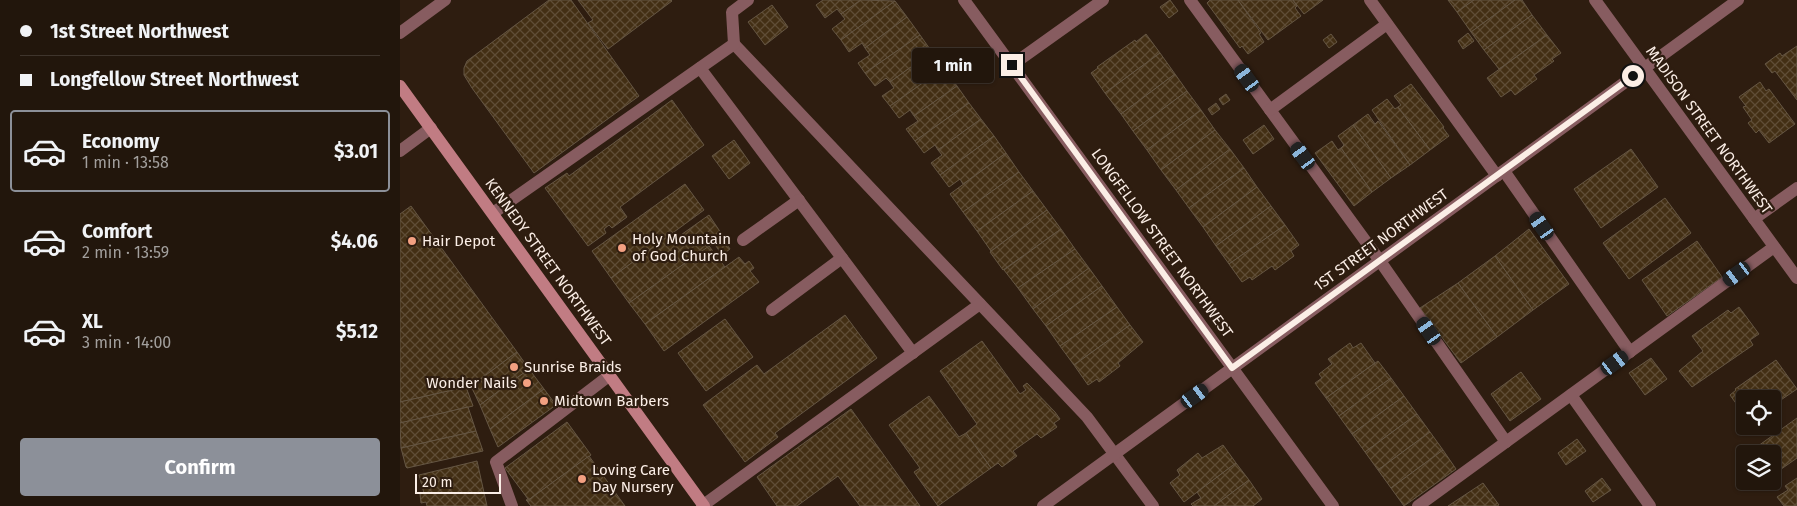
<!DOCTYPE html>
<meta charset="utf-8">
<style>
:root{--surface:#22160c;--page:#2a1f15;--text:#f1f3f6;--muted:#a29f9d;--line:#3f352d;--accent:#8c9099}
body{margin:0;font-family:"Fira Sans",sans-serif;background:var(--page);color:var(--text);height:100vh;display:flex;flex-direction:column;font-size:19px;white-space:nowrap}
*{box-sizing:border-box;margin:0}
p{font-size:16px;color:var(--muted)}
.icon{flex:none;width:28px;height:28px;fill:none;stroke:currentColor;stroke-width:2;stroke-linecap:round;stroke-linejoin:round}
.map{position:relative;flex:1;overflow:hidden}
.panel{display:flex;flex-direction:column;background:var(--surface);width:400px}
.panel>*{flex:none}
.banner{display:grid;align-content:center;height:110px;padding:0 20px;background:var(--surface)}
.fabs{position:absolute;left:1336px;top:390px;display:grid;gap:10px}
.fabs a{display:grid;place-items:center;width:45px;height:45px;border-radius:5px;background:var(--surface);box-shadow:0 1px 4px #0004,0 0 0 1px var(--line);font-size:25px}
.scale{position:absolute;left:15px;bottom:12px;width:86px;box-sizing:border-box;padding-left:5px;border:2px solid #fbeee6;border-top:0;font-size:14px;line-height:18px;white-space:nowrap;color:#fbeee6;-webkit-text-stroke:4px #2e1d10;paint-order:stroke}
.end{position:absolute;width:22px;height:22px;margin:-11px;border:6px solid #fbeee6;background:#111;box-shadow:0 0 0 2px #111}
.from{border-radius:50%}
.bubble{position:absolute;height:35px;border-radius:5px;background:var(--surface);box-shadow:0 1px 4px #0004,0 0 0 1px var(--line);font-size:16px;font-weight:700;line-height:35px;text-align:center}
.car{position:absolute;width:15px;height:30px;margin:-15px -8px;border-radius:6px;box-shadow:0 0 4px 1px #0007;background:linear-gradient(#222 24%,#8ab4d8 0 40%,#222 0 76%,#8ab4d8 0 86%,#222 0)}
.banner b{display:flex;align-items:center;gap:18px;height:48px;font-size:19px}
.banner b+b{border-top:1px solid var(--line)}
.banner i{width:12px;height:12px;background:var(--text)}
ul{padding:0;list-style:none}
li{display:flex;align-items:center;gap:15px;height:82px;margin:0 10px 8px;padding:0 10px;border:2px solid transparent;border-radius:5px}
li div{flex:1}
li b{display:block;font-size:19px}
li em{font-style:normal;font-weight:700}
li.current{border-color:var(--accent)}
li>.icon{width:45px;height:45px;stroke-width:1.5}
.button{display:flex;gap:10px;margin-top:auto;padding:10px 20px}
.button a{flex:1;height:58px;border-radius:5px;background:var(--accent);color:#fff;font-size:20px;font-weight:700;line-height:58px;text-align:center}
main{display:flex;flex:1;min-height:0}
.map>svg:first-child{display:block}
</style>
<main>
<section class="panel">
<div class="banner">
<b><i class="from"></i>1st Street Northwest</b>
<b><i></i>Longfellow Street Northwest</b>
</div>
<ul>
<li class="current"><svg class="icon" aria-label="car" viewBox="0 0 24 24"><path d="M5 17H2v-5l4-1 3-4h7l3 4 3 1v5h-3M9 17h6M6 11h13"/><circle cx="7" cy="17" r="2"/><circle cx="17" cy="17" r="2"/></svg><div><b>Economy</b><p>1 min · 13:58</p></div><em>$3.01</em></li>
<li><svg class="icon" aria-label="car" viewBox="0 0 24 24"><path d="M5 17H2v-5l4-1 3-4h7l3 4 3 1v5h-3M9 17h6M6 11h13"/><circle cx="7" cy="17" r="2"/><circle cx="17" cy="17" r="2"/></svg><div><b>Comfort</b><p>2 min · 13:59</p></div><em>$4.06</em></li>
<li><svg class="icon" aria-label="car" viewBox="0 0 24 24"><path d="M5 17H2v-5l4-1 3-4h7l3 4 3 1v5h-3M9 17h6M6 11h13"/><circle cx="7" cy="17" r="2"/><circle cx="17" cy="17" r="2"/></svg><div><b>XL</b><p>3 min · 14:00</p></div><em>$5.12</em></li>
</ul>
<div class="button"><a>Confirm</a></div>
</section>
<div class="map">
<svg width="1397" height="506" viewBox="0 0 1397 506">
<defs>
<pattern id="building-cross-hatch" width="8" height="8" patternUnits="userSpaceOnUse" patternTransform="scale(1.25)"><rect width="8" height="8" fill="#432f14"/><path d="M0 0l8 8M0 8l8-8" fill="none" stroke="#5f4d36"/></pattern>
</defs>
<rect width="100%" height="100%" fill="#2e1d10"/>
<g fill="url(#building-cross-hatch)" stroke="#655643">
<polygon points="149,0 171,0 239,96 134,173 72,88 64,75 64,68 67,61"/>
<polygon points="178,0 271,0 272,1 208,49 188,23 193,20"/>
<polygon points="423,0 461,0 441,14 437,9 425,18 416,5"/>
<polygon points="461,0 495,1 441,40 432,29 445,19 441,14"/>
<polygon points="770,0 778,11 769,18 760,7"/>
<polygon points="810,0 838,0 861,33 859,34 864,42 848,54 842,46 840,48 807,3"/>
<polygon points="838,0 893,0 897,6 895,8 901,16 868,40"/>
<polygon points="893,0 923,0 904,14"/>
<polygon points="1048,0 1074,0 1057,12"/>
<polygon points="1074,0 1115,0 1071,32 1057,12"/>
<polygon points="1115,0 1122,0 1132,15 1084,50 1071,32"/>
<polygon points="495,1 507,17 465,48 462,43 449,52 441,40"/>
<polygon points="372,5 388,27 365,45 348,22"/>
<polygon points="1132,15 1147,35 1099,69 1084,50"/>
<polygon points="507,17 520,35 465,73 458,63 470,55 465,48"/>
<polygon points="1068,33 1074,41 1063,49 1058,41"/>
<polygon points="746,34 760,53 705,93 691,73 698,68 697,67 735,40 736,42"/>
<polygon points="931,34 937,42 929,48 923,40"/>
<polygon points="520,35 532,52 490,82 486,78 475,86 465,73"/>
<polygon points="1147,35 1161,53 1152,59 1154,61 1134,75 1137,79 1115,95 1111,90 1101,97 1087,78"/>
<polygon points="1397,46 1397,100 1375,71 1372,73 1365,64 1380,53 1382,56"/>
<polygon points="532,52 544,68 490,106 482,96 494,88 490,82"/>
<polygon points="760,53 775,74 721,114 705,93"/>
<polygon points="544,68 557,86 514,116 510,110 499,118 490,106"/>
<polygon points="775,74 787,91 733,131 721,114"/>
<polygon points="1360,82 1366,91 1369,89 1395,124 1369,143 1359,130 1356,133 1348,123 1352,120 1343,107 1346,106 1339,97"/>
<polygon points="1011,84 1044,127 1043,128 1049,136 1030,150 998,107 1001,105 994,96"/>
<polygon points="557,86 569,103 515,141 506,129 518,121 514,116"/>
<polygon points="787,91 801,110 747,150 733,131"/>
<polygon points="826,94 830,100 823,105 819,99"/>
<polygon points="987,99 995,109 998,107 1030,150 1010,165 972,110"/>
<polygon points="272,100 304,145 220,207 227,217 212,228 209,225 204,229 206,233 188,246 145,188 167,173 169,176"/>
<polygon points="569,103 581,119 538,150 535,145 524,153 515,141"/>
<polygon points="816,103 820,109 812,115 808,109"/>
<polygon points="801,110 815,130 761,170 747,150"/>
<polygon points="968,114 975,124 978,121 1010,165 991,178 953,125"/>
<polygon points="581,119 594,136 540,175 531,163 542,155 538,150"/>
<polygon points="864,125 874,139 853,154 843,140"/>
<polygon points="953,125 991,178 972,192 941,148 944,145 938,136"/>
<polygon points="815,130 830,149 776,190 761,170"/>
<polygon points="594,136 606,153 563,184 560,179 549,187 540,175"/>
<polygon points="334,140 350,163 329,179 312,156"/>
<polygon points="932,141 938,150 941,148 972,192 954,206 915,153"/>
<polygon points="830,149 844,168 789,208 776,190"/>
<polygon points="1231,149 1258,187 1201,228 1174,189"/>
<polygon points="606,153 619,172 563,212 550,194"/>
<polygon points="844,168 857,187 803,227 789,208"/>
<polygon points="619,172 633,191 577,231 563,212"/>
<polygon points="285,184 304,210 211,278 192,251"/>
<polygon points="857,187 871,206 816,246 803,227"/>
<polygon points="633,191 647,210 591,251 577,231"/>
<polygon points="1265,198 1291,233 1229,279 1203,243"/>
<polygon points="11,206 117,352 71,386 0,402 0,214"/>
<polygon points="871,206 885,225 829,264 816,246"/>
<polygon points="647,210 661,229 603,270 590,252"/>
<polygon points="309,215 323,236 322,237 330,249 322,255 314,243 229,303 211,278 274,232 278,237"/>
<polygon points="885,225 899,245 891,251 894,256 875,270 872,266 852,280 850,277 842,282 829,264"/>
<polygon points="661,229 675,249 618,288 604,270"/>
<polygon points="1129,229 1169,284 1133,310 1095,256"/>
<polygon points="1297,241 1322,277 1267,316 1242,280"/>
<polygon points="309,246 325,267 245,324 229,303"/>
<polygon points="675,249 689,268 633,309 618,288"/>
<polygon points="1095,256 1133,310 1097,337 1058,283"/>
<polygon points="339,257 345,264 349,261 354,268 350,271 359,282 264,351 245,324"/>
<polygon points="689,268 702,286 646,326 633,309"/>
<polygon points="1058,283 1097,337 1061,363 1020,308"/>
<polygon points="702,286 717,307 660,346 646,326"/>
<polygon points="717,307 730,325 674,365 660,346"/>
<polygon points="1339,307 1359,334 1350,340 1353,345 1292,387 1279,371 1303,351 1292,336 1328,310 1331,313"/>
<polygon points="445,315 477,358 375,433 378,437 345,462 303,405 357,365 364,374"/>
<polygon points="325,319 353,357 306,391 278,353"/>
<polygon points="730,325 743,342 718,363 720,366 699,382 697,379 688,385 674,365"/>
<polygon points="582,341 620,394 626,390 623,386 627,383 655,412 660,419 654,423 657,427 641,438 637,434 613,451 617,456 602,467 598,463 591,468 566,433 577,424 540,371"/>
<polygon points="950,343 953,348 961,343 975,363 926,398 915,383 922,378 919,374 932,364 928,359"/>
<polygon points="117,352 129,369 80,405 71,386"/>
<polygon points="1251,358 1267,379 1245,395 1229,373"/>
<polygon points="1376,360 1397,389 1372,406 1372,399 1345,399 1345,416 1330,395 1336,390 1335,389"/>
<polygon points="978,361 991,378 939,416 926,398"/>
<polygon points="129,369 144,389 90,429 80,405"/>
<polygon points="1121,372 1141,399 1110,421 1091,394"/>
<polygon points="991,378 1004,396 952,434 939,416"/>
<polygon points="66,387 73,406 0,423 0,402"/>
<polygon points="144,389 156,405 98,447 90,429"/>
<polygon points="529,396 559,437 566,433 591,468 538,506 514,472 520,468 489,425"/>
<polygon points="1004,396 1017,414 965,452 952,434"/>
<polygon points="68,407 76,431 1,448 0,423"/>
<polygon points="451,409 520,506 460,506 438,476 397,506 377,506 357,477"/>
<polygon points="1017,414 1030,432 978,470 965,452"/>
<polygon points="1397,418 1397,458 1377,472 1372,466 1372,454 1364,454 1358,446"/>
<polygon points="167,422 191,455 127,501 126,500 128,499 105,468"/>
<polygon points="76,431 83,451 7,468 6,467 1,448"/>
<polygon points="1030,432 1043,450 991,488 978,470"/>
<polygon points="1177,439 1186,451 1166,465 1158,453"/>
<polygon points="823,445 836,463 784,502 770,483 780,475 777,470 798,453 802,458"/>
<polygon points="1043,450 1056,469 1004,506 991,488"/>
<polygon points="189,456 225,506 131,506 127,501"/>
<polygon points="77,461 87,506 27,506 26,502 21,503 20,494 24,493 19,475"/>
<polygon points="836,463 849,480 814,506 793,506 791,504 801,498 797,492"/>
<polygon points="1202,478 1211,490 1193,502 1185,491"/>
<polygon points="1397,478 1397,506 1384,506 1377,497 1388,490 1385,486"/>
<polygon points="849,480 862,499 853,506 814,506"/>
<polygon points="1083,483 1099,505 1097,506 1048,506"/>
</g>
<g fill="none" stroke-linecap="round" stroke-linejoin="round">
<g stroke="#875c60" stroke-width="12">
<polyline points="790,0 980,261 1106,442"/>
<polyline points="970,0 1097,176"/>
<polyline points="334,44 687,417 753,506"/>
<polyline points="300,68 513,353"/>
<polyline points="870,110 987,24"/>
<polyline points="0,151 31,128"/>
<polyline points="1104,171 1230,352"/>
<polyline points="93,213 334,44 332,12 348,0"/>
<polyline points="1354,219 1397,188"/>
<polyline points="343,240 399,200"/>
<polyline points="372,310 442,258"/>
<polyline points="1171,395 1250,506"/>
<polyline points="112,506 96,462 210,375"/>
<polyline points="302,506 580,304"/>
<polyline points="1018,506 1374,247"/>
</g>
<g stroke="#875c60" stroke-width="12">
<polyline points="564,0 933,506"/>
<polyline points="1195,0 1397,278"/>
<polyline points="0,33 45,0"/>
<polyline points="612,65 703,0"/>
<polyline points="643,506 1338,0"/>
</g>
<polyline stroke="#c17c83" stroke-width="12" points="0,86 304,506"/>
</g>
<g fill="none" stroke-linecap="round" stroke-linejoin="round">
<polyline stroke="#fbeee6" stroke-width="6" points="612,65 832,368 1233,76"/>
</g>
<g fill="#f3a081" stroke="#2e1d10" stroke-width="2">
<circle cx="12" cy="241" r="5"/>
<circle cx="222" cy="248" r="5"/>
<circle cx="114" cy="367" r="5"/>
<circle cx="127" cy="383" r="5"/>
<circle cx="144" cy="401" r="5"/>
<circle cx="182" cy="479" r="5"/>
</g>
<g text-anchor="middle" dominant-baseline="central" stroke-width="4.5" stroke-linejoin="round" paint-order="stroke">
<g font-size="15" fill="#fbeee6" stroke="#2e1d10">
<text transform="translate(1309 130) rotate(54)">MADISON STREET NORTHWEST</text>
<text transform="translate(981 240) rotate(-36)">1ST STREET NORTHWEST</text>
<text transform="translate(762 243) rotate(54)">LONGFELLOW STREET NORTHWEST</text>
<text transform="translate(148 262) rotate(54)">KENNEDY STREET NORTHWEST</text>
</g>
<g font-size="15" fill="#fbeee6" stroke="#2e1d10" text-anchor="start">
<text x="232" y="239">Holy Mountain<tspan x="232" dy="17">of God Church</tspan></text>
<text x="22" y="241">Hair Depot</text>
<text x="124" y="367">Sunrise Braids</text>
<text x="117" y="383" text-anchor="end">Wonder Nails</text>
<text x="154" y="401">Midtown Barbers</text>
<text x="192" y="470">Loving Care<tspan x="192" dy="17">Day Nursery</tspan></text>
</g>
</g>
</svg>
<div class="fabs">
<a><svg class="icon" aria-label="locate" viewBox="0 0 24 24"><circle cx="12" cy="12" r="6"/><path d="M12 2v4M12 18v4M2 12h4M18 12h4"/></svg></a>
<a><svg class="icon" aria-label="layers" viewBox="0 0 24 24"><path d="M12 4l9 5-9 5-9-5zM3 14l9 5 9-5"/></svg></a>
</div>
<div class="scale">20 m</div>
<i class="end from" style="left:1233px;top:76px"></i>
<i class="end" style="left:612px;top:65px"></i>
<div class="bubble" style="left:512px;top:48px;width:82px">1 min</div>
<i class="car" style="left:847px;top:78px;rotate:324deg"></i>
<i class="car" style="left:903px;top:156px;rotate:324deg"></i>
<i class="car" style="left:1142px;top:226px;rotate:325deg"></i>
<i class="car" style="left:1337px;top:274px;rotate:234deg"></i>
<i class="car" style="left:1029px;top:331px;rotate:325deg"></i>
<i class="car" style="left:1215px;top:363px;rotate:54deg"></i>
<i class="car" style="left:795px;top:396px;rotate:54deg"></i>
</div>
</main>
